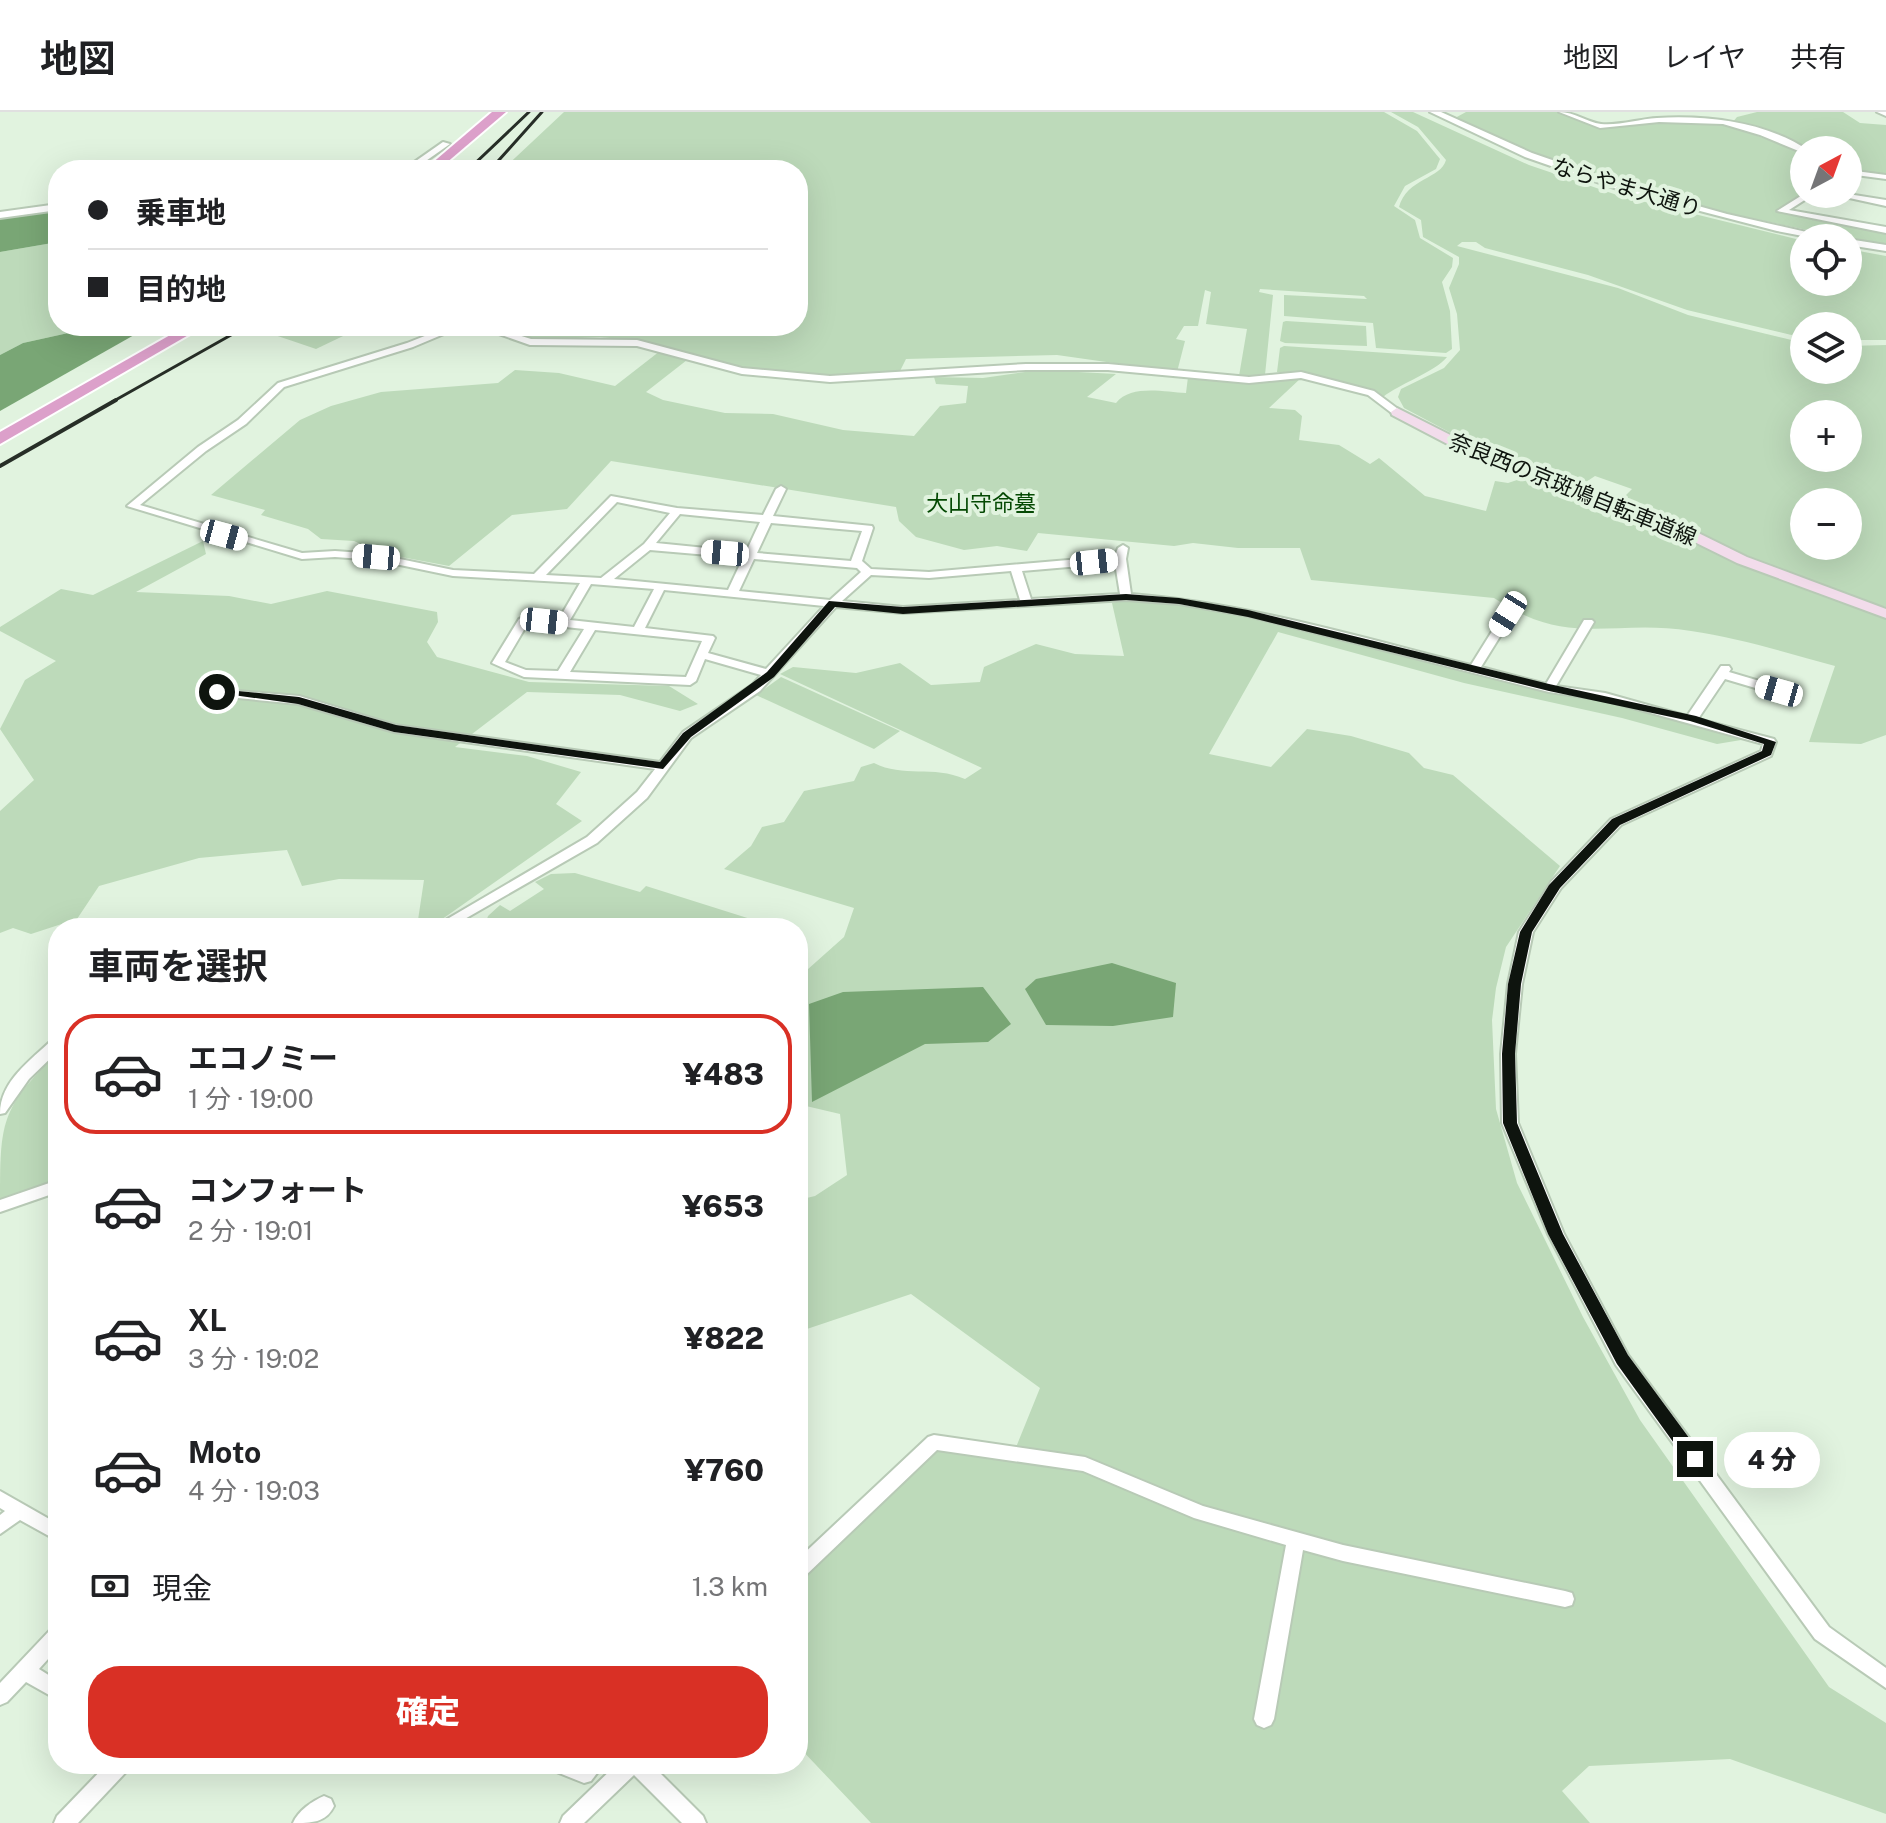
<!DOCTYPE html>
<html lang="ja">
<meta charset="utf-8">
<style>
:root{--surface:#fff;--page:#f2f2f2;--text:#202124;--muted:#757577;--line:#e0e0e0;--accent:#d93025}
body{margin:0;font-family:"Public Sans","Noto Sans JP",sans-serif;background:var(--page);color:var(--text);height:100vh;display:flex;flex-direction:column;font-size:30px;white-space:nowrap}
*{box-sizing:border-box;margin:0}
p{font-size:26px;color:var(--muted)}
.icon{flex:none;width:44px;height:44px;fill:none;stroke:currentColor;stroke-width:2;stroke-linecap:round;stroke-linejoin:round}
.map{position:relative;flex:1;overflow:hidden}
.side{position:absolute;left:48px;top:806px;width:760px;height:856px;display:flex;flex-direction:column;background:var(--surface);border-radius:32px;box-shadow:0 8px 32px #0002}
.side>*{flex:none}
.guide{position:absolute;left:48px;top:48px;width:760px;height:176px;border-radius:32px;box-shadow:0 8px 32px #0002;display:grid;align-content:center;height:176px;padding:0 40px;background:var(--surface)}
.needle{width:52px;rotate:41deg}
.tools{position:absolute;left:1790px;top:24px;display:grid;gap:16px}
.tools a{display:grid;place-items:center;width:72px;height:72px;border-radius:50%;background:var(--surface);box-shadow:0 8px 32px #0002;font-size:40px}
.end{position:absolute;width:36px;height:36px;margin:-18px;border:10px solid #0e140e;background:#fff;box-shadow:0 0 0 4px #fff}
.from{border-radius:50%}
.bubble{position:absolute;height:56px;border-radius:28px;background:var(--surface);box-shadow:0 8px 32px #0002;font-size:26px;font-weight:800;line-height:56px;text-align:center}
.car{position:absolute;width:24px;height:48px;margin:-24px -12px;border-radius:10px;box-shadow:0 0 6px 2px #0007;background:linear-gradient(#fff 24%,#345 0 40%,#fff 0 76%,#345 0 86%,#fff 0)}
.guide b{display:flex;align-items:center;gap:28px;height:76px;font-size:30px}
.guide b+b{border-top:2px solid var(--line)}
.guide i{width:20px;height:20px;background:var(--text)}
ul{padding:0;list-style:none}
li{display:flex;align-items:center;gap:24px;height:120px;margin:0 16px 12px;padding:0 24px;border:4px solid transparent;border-radius:32px}
li div{flex:1}
li b{display:block;font-size:30px}
li em{font-style:normal;font-weight:800}
li.on{border-color:var(--accent)}
li>.icon{width:72px;height:72px;stroke-width:1.5}
h2{padding:0 40px;font-size:36px;line-height:96px}
.pay{display:flex;align-items:center;gap:20px;height:88px;padding:0 40px;font-size:30px}
.pay p{margin-inline-start:auto}
.action{display:flex;gap:16px;margin-top:auto;padding:16px 40px}
.action a{flex:1;height:92px;border-radius:32px;background:var(--accent);color:#fff;font-size:32px;font-weight:800;line-height:92px;text-align:center}
header{display:flex;align-items:center;gap:48px;box-sizing:border-box;height:112px;padding:0 40px;background:var(--surface);border-bottom:2px solid var(--line)}
header strong{font-size:38px}
nav{display:flex;gap:44px;margin-inline-start:auto;font-size:28px}
.map>svg:first-child{display:block}
</style>
<header>
<strong>地図</strong>
<nav><a>地図</a><a>レイヤ</a><a>共有</a></nav>
</header>
<div class="map">
<svg width="1886" height="1711" viewBox="0 0 1886 1711">
<rect width="100%" height="100%" fill="#e1f3df"/>
<g fill="#bddaba" fill-rule="evenodd">
<polygon points="564,0 1384,0 1417,19 1440,47 1436,57 1405,74 1394,94 1415,108 1420,126 1453,146 1452,155 1442,170 1450,199 1452,237 1446,241 1376,236 1373,211 1284,204 1284,183 1367,187 1364,184 1260,177 1259,180 1273,183 1265,263 1239,264 1247,217 1206,212 1211,180 1205,178 1198,214 1184,214 1176,227 1185,229 1177,260 1057,243 906,247 899,261 824,266 739,257 639,229 600,225 528,228 487,214 798,214 798,58 502,58"/>
<path d="M1391,0H1413L1529,53L1617,83L1804,129V170H1848V137L1886,144V228H1848V214H1804V226L1687,198L1588,163L1485,136L1476,130H1462L1457,134L1618,176L1688,203L1804,231V258H1848V234L1886,233V495C1792,475 1710,418 1619,390L1632,377L1595,364L1577,376L1483,338L1404,296L1398,285L1401,277L1444,256L1460,238L1457,202L1449,176L1459,152V145L1423,125L1421,108L1399,95C1407,66 1441,67 1446,48L1418,15ZM1804,302H1848V346H1804ZM1804,390H1848V434H1804Z"/>
<path d="M1466,0H1558L1599,15L1671,9L1720,11L1804,40V81L1775,99L1886,120V132C1738,107 1589,74 1455,6Z"/>
<polygon points="1757,0 1843,0 1860,11 1886,13 1886,64 1848,55 1848,38 1807,38 1732,11 1737,5"/>
<polygon points="58,130 58,214 100,214 23,231 0,243 0,140"/>
<polygon points="1286,209 1366,214 1367,234 1285,231 1280,229 1283,210"/>
<polygon points="266,214 364,214 316,237 260,218"/>
<path d="M1284,234L1447,245C1435,260 1399,272 1383,285L1372,278L1308,261L1277,260L1280,236Z"/>
<path d="M660,239L687,248L646,280L663,288L725,301L773,302L843,318L914,324L940,294L966,291L968,274L936,272L934,265L983,266L1040,258L1116,262L1087,285L1116,291C1131,272 1164,280 1186,281L1188,265L1239,270L1301,266L1269,296L1295,298L1302,304L1299,328L1339,333L1370,352L1379,346L1425,384L1486,399L1495,369L1508,371L1526,365L1676,417L1712,440L1886,505V623L1861,632L1809,630L1835,554C1788,541 1739,526 1691,519C1612,506 1570,537 1494,486L1311,468L1300,436H1238L1193,431L1174,434L1038,421L1027,439L997,434L964,438L916,425L899,409L896,395L611,349L567,397L512,403L449,454L380,441L354,429L321,427L308,417L261,403L265,398L211,383L300,308L331,294L381,280L498,271L515,258L559,261L615,274Z"/>
<polygon points="203,429 206,442 136,480 229,484 271,492 327,479 437,500 438,510 427,530 437,545 529,570 669,574 698,592 680,599 620,583 527,580 455,635 527,644 581,660 556,692 582,709 438,810 418,808 424,768 339,767 302,774 287,738 199,746 99,774 77,807 31,822 13,816 0,821 0,699 34,668 0,617 25,568 56,549 0,519 0,515 61,477 93,483"/>
<path d="M1125,488L1162,489L1317,518L1529,576L1632,595L1747,627L1717,632L1622,606L1464,571L1278,520L1209,642L1271,655L1307,617L1351,624L1409,641L1424,656L1453,663L1560,754L1506,835L1496,876L1492,908L1496,997L1517,1071L1583,1205L1640,1308L1829,1575L1886,1611V1702L1730,1647L1589,1654L1562,1679L1590,1711H871L798,1634V1465L931,1337L1012,1345L1040,1276L911,1182L798,1220V1088L815,1084L847,1063L840,1002L806,994L798,965V866L844,825L854,796L724,757L751,734L762,715L784,710L804,679L854,669L861,655L874,651C903,666 933,653 965,667L982,656L780,562L793,555L856,561L900,551L931,573L980,570L984,555L1036,532L1075,542L1124,544L1112,491Z"/>
<polygon points="781,565 900,619 874,637 756,583"/>
<polygon points="575,761 640,780 646,774 779,816 484,816 488,804 500,793 510,799 544,777 535,770 551,762"/>
<path d="M58,941V1069L0,1090C0,1011 0,996 58,941Z"/>
</g>
<g fill="#79a675">
<polygon points="58,99 58,130 0,140 0,105"/>
<polygon points="100,214 150,214 0,299 0,243 23,231"/>
<polygon points="1112,851 1176,871 1173,905 1113,914 1046,913 1025,877 1036,867"/>
<polygon points="983,875 1011,912 988,930 925,932 812,990 809,892 843,880"/>
</g>
<g fill="none" stroke-linecap="round" stroke-linejoin="round">
<g stroke="#b8cab6" stroke-width="4">
<g id="minor">
<path d="M1559,0C1575,0 1586,10 1601,12C1618,14 1639,7 1657,6C1707,3 1766,10 1808,38L1801,40L1760,23L1723,12L1659,10L1600,16Z"/>
<polygon points="1877,0 1886,0 1886,4"/>
<polygon points="443,30 450,32 413,58 403,58"/>
<polygon points="1848,58 1886,63 1886,67 1848,62"/>
<polygon points="1804,82 1814,82 1789,98 1886,115 1886,121 1777,99"/>
<polygon points="1831,82 1848,82 1886,88 1886,94"/>
<polygon points="58,92 58,98 0,106 0,100"/>
<path d="M450,214H463L413,235L284,275L246,312L206,339L140,393L302,441L335,439L376,442L453,458L534,462L611,384L677,396L763,403L776,377L781,374L786,377L773,404L872,414L873,416L862,449L871,457L929,460L1115,444L1118,436L1123,433L1128,436L1126,447L1131,482C1247,491 1359,525 1471,553L1504,500H1512L1514,502L1481,555L1546,572L1584,508H1592L1594,510L1556,574L1605,581L1687,604L1721,554H1729L1731,557L1729,560L1783,576L1785,579L1779,583L1725,567L1698,607L1774,627L1776,630L1771,644L1621,713L1561,776L1533,820L1522,872L1515,942L1518,1011L1564,1122L1628,1243L1829,1515L1886,1556V1576L1815,1527L1616,1253L1548,1122L1502,1011L1501,942L1508,872L1519,820L1551,770L1611,707L1761,639L1763,632L1604,588L1549,580L1248,504L1179,492L1126,488L903,501L836,495L760,579L691,626L647,686L597,731L449,816H432L587,725L637,680L655,657L394,620L298,592L217,584L213,583L211,580L213,577L299,584L395,613L660,650L683,620L752,573L761,563L705,547L696,569L690,573L524,565L492,551L519,507L525,504L559,507L580,471L453,464L376,448L335,445L302,447L127,394L198,335L238,308L278,271L407,231ZM617,390L670,401L644,432L601,466L546,463ZM680,402L760,410L746,440L656,431ZM771,411L862,419L851,449L757,441ZM650,438L743,446L728,478L614,467ZM754,447L857,456L861,460L830,488L739,479ZM1115,451L1120,482L1031,487L1022,459ZM1011,459L1020,488L903,495L842,489L871,463L929,466ZM591,472L654,477L634,515L570,508ZM664,478L824,494L766,557L708,541L715,526L713,524L645,516ZM528,511L584,517L558,559L526,558L505,550ZM595,518L702,529L686,565L570,560Z"/>
<polygon points="476,214 490,214 531,227 637,228 742,256 830,264 1026,252 1108,252 1249,265 1301,260 1374,279 1402,300 1393,302 1368,283 1301,266 1249,271 1108,258 1026,258 830,270 742,262 637,234 530,233"/>
<path d="M58,926V939L29,967L5,1001L0,1002C0,969 30,949 53,927Z"/>
<polygon points="58,1068 58,1080 0,1100 0,1088"/>
<polygon points="934,1323 1085,1345 1203,1394 1343,1433 1565,1479 1572,1481 1574,1487 1572,1493 1565,1495 1343,1449 1303,1438 1274,1607 1271,1613 1264,1616 1257,1613 1254,1607 1286,1433 1194,1406 1083,1359 937,1338 804,1465 798,1467 798,1447 928,1325"/>
<polygon points="0,1379 58,1412 58,1429 20,1408 0,1422 0,1403 5,1399 0,1396"/>
<polygon points="58,1515 58,1536 39,1557 58,1569 58,1588 26,1570 7,1590 0,1593 0,1571 51,1517"/>
<polygon points="107,1652 130,1652 127,1659 78,1711 54,1711 57,1704"/>
<polygon points="551,1652 604,1652 591,1669 584,1671 554,1659"/>
<polygon points="617,1652 651,1652 703,1704 706,1711 682,1711 634,1663 584,1711 560,1711 563,1704"/>
<path d="M324,1684L331,1687L334,1694C326,1711 311,1711 293,1711C298,1699 312,1689 324,1684Z"/>
</g>
</g>
<g stroke="#b8cab6" stroke-width="4">
<g id="tertiary">
<polygon points="1430,0 1441,0 1532,41 1630,75 1727,102 1833,126 1813,126 1777,119 1623,79 1525,45"/>
<polygon points="1848,127 1886,133 1886,139 1848,133"/>
</g>
</g>
<g stroke="#b8cab6" stroke-width="4">
<polygon id="secondary" points="1397,296 1488,342 1670,407 1747,445 1886,497 1886,506 1737,451 1660,413 1478,348 1392,303 1391,300"/>
</g>
<g stroke="#fff" stroke-width="4">
<g id="trunk">
<polygon points="492,0 506,0 438,58 424,58"/>
<polygon points="186,214 204,214 0,332 0,320"/>
</g>
</g>
<use href="#minor" fill="#fff" fill-rule="evenodd"/>
<use href="#tertiary" fill="#fff" fill-rule="evenodd"/>
<use href="#secondary" fill="#f2dceb" fill-rule="evenodd"/>
<use href="#trunk" fill="#dca0ca" fill-rule="evenodd"/>
<g stroke="#272e27" stroke-width="3">
<polyline points="468,58 529,0"/>
<polyline points="490,58 542,0"/>
<polyline points="112,290 247,214"/>
</g>
<polyline stroke="#272e27" stroke-width="4" points="0,354 116,288"/>
</g>
<polygon fill="#0e140e" points="1126,482 1179,486 1248,498 1549,572 1696,604 1776,630 1771,643 1620,713 1560,776 1532,820 1521,872 1515,942 1517,1011 1563,1122 1628,1243 1701,1342 1701,1352 1689,1352 1617,1252 1548,1122 1503,1011 1502,942 1508,872 1520,820 1549,773 1612,707 1762,639 1764,632 1690,609 1549,579 1248,505 1179,492 1126,488 903,502 835,495 774,565 691,625 663,657 394,620 298,592 212,580 217,577 299,585 396,613 660,650 683,621 767,560 829,489 903,495"/>
<g text-anchor="middle" dominant-baseline="central" stroke-width="8" stroke-linejoin="round" paint-order="stroke">
<g font-size="22" fill="#0e140e" stroke="#e1f3df">
<text transform="translate(1627 75) rotate(17)">ならやま大通り</text>
<text transform="translate(1573 377) rotate(22)">奈良西の京斑鳩自転車道線</text>
</g>
<g font-size="22" fill="#044903" stroke="#e1f3df">
<text x="981" y="391">大山守命墓</text>
</g>
</g>
</svg>
<div class="tools">
<a><svg class="needle" viewBox="-14 -14 28 28"><path d="M0-13l5 13h-10z" fill="#e53935"/><path d="M0 13l5-13h-10z" fill="#757577"/></svg></a>
<a><svg class="icon" aria-label="locate" viewBox="0 0 24 24"><circle cx="12" cy="12" r="6"/><path d="M12 2v4M12 18v4M2 12h4M18 12h4"/></svg></a>
<a><svg class="icon" aria-label="layers" viewBox="0 0 24 24"><path d="M12 4l9 5-9 5-9-5zM3 14l9 5 9-5"/></svg></a>
<a>+</a>
<a>−</a>
</div>
<i class="end from" style="left:217px;top:580px"></i>
<i class="end" style="left:1695px;top:1347px"></i>
<div class="bubble" style="left:1724px;top:1320px;width:96px">4 分</div>
<i class="car" style="left:224px;top:423px;rotate:105deg"></i>
<i class="car" style="left:725px;top:441px;rotate:275deg"></i>
<i class="car" style="left:376px;top:445px;rotate:275deg"></i>
<i class="car" style="left:1094px;top:450px;rotate:84deg"></i>
<i class="car" style="left:1508px;top:502px;rotate:212deg"></i>
<i class="car" style="left:544px;top:509px;rotate:96deg"></i>
<i class="car" style="left:1779px;top:579px;rotate:286deg"></i>
<div class="guide">
<b><i class="from"></i>乗車地</b>
<b><i></i>目的地</b>
</div>
<section class="side">
<h2>車両を選択</h2>
<ul>
<li class="on"><svg class="icon" aria-label="car" viewBox="0 0 24 24"><path d="M5 17H2v-5l4-1 3-4h7l3 4 3 1v5h-3M9 17h6M6 11h13"/><circle cx="7" cy="17" r="2"/><circle cx="17" cy="17" r="2"/></svg><div><b>エコノミー</b><p>1 分 · 19:00</p></div><em>¥483</em></li>
<li><svg class="icon" aria-label="car" viewBox="0 0 24 24"><path d="M5 17H2v-5l4-1 3-4h7l3 4 3 1v5h-3M9 17h6M6 11h13"/><circle cx="7" cy="17" r="2"/><circle cx="17" cy="17" r="2"/></svg><div><b>コンフォート</b><p>2 分 · 19:01</p></div><em>¥653</em></li>
<li><svg class="icon" aria-label="car" viewBox="0 0 24 24"><path d="M5 17H2v-5l4-1 3-4h7l3 4 3 1v5h-3M9 17h6M6 11h13"/><circle cx="7" cy="17" r="2"/><circle cx="17" cy="17" r="2"/></svg><div><b>XL</b><p>3 分 · 19:02</p></div><em>¥822</em></li>
<li><svg class="icon" aria-label="car" viewBox="0 0 24 24"><path d="M5 17H2v-5l4-1 3-4h7l3 4 3 1v5h-3M9 17h6M6 11h13"/><circle cx="7" cy="17" r="2"/><circle cx="17" cy="17" r="2"/></svg><div><b>Moto</b><p>4 分 · 19:03</p></div><em>¥760</em></li>
</ul>
<div class="pay"><svg class="icon" aria-label="cash" viewBox="0 0 24 24"><path d="M3 7h18v10H3z"/><circle cx="12" cy="12" r="2"/></svg>現金<p>1.3 km</p></div>
<div class="action"><a>確定</a></div>
</section>
</div>
